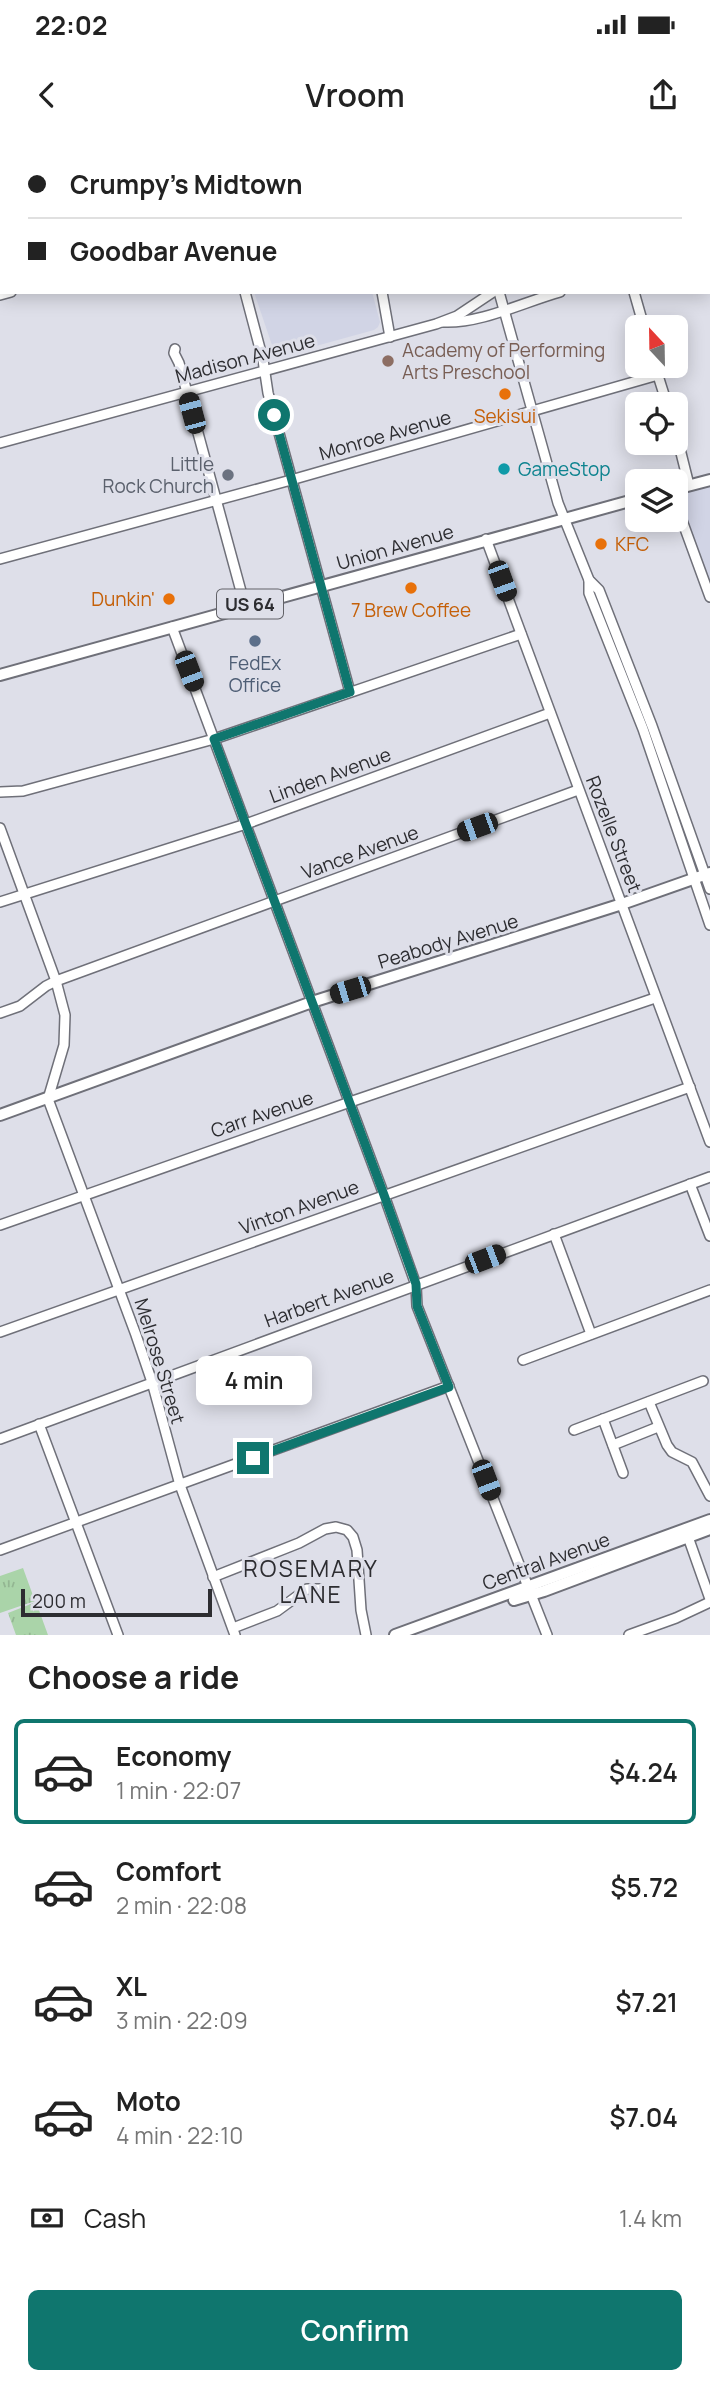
<!DOCTYPE html>
<meta charset="utf-8">
<style>
:root{--surface:#fff;--page:#f6f6f6;--text:#222;--muted:#767676;--line:#e0e0e0;--accent:#0f766e}
body{margin:0;font-family:Manrope,sans-serif;background:var(--page);color:var(--text);height:100vh;display:flex;flex-direction:column;font-size:26px;white-space:nowrap}
*{box-sizing:border-box;margin:0}
p{font-size:23px;color:var(--muted)}
.icon{flex:none;width:38px;height:38px;fill:none;stroke:currentColor;stroke-width:2;stroke-linecap:round;stroke-linejoin:round}
.map{position:relative;height:1495px;overflow:hidden}
.drawer{display:flex;flex-direction:column;background:var(--surface);flex:1}
.drawer>*{flex:none}
.guide{position:absolute;left:0px;top:0px;width:710px;height:154px;box-shadow:0 4px 18px #0003;display:grid;align-content:center;height:154px;padding:0 28px;background:var(--surface)}
.needle{width:46px;rotate:338deg}
.fabs{position:absolute;left:625px;top:175px;display:grid;gap:14px}
.fabs a{display:grid;place-items:center;width:63px;height:63px;border-radius:10px;background:var(--surface);box-shadow:0 4px 18px #0003;font-size:35px}
.scale{position:absolute;left:21px;bottom:18px;width:191px;box-sizing:border-box;padding-left:7px;border:4px solid #2d2d31;border-top:0;font-size:19px;line-height:24px;white-space:nowrap;color:#2d2d31;-webkit-text-stroke:5px #dedfe9;paint-order:stroke}
.end{position:absolute;width:32px;height:32px;margin:-16px;border:9px solid #0f766e;background:#fff;box-shadow:0 0 0 4px #fff}
.from{border-radius:50%}
.bubble{position:absolute;height:49px;border-radius:10px;background:var(--surface);box-shadow:0 4px 18px #0003;font-size:23px;font-weight:600;line-height:49px;text-align:center}
.car{position:absolute;width:21px;height:42px;margin:-21px -10px;border-radius:9px;box-shadow:0 0 5px 2px #0007;background:linear-gradient(#222 24%,#8ab4d8 0 40%,#222 0 76%,#8ab4d8 0 86%,#222 0)}
.guide b{display:flex;align-items:center;gap:24px;height:66px;font-size:26px}
.guide b+b{border-top:2px solid var(--line)}
.guide i{width:18px;height:18px;background:var(--text)}
ul{padding:0;list-style:none}
li{display:flex;align-items:center;gap:21px;height:105px;margin:0 14px 10px;padding:0 14px;border:4px solid transparent;border-radius:10px}
li div{flex:1}
li b{display:block;font-size:26px}
li em{font-style:normal;font-weight:600}
li.selected{border-color:var(--accent)}
li>.icon{width:63px;height:63px;stroke-width:1.5}
h2{padding:0 28px;font-size:32px;line-height:84px}
.pay{display:flex;align-items:center;gap:18px;height:77px;padding:0 28px;font-size:26px}
.pay p{margin-inline-start:auto}
.action{display:flex;gap:14px;margin-top:auto;padding:14px 28px}
.action a{flex:1;height:80px;border-radius:10px;background:var(--accent);color:#fff;font-size:28px;font-weight:600;line-height:80px;text-align:center}
.status{display:flex;justify-content:space-between;align-items:center;height:49px;padding:0 35px;background:var(--surface);direction:ltr}
.status svg{height:19px;fill:currentColor}
header{display:flex;justify-content:space-between;align-items:center;height:91px;padding:0 28px;background:var(--surface);font-size:32px;font-weight:600}
.map>svg:first-child{display:block}
</style>
<div class="status"><b>22:02</b><svg viewBox="0 0 49 12"><path d="M0 12V9h3v3zM5 12V6h3v6zM10 12V3h3v9zM15 12V0h3v12zM26 1h20v11H26zM47 4h2v5h-2z"/></svg></div>
<header><svg class="icon" aria-label="back" viewBox="0 0 24 24"><path d="M15 5l-7 7 7 7"/></svg>Vroom<svg class="icon" aria-label="share" viewBox="0 0 24 24"><path d="M12 15V3M7 8l5-5 5 5M5 13v7h14v-7"/></svg></header>
<div class="map">
<svg width="710" height="1495" viewBox="0 0 710 1495">
<defs>
<pattern id="grass-tufts" width="24" height="20" patternUnits="userSpaceOnUse" patternTransform="scale(1.75)"><rect width="24" height="20" fill="#aad4a9"/><path d="M3 7l-1-3M5 7V3M7 7l1-3M15 17l-1-3M17 17v-4M19 17l1-3" fill="none" stroke="#93b692"/></pattern>
</defs>
<rect width="100%" height="100%" fill="#dedfe9"/>
<g fill="#d1d4e5">
<polygon points="254,152 372,152 380,182 378,187 374,190 276,217"/>
<polygon points="710,339 710,452 676,359 676,349"/>
</g>
<g fill="url(#grass-tufts)">
<polygon points="23,1428 35,1461 0,1473 0,1436"/>
<polygon points="36,1462 48,1495 16,1495 8,1473"/>
</g>
<g fill="none" stroke-linecap="round" stroke-linejoin="round">
<g stroke="#6f7079" stroke-width="12">
<g id="minor">
<polyline points="23,0 23,2"/>
<polyline points="139,0 140,2"/>
<polyline points="204,0 204,2"/>
<polyline points="339,0 340,2"/>
<polyline points="458,0 458,2"/>
<polyline points="591,0 591,2"/>
<polyline points="689,0 690,2"/>
<polyline points="709,62 710,62"/>
<polyline points="245,152 263,220 268,253 350,552"/>
<polyline points="382,152 390,197"/>
<polyline points="499,152 558,363 589,440 599,450 652,586 710,749"/>
<polyline points="634,152 644,187"/>
<polyline points="0,155 11,152"/>
<path d="M443,182C480,184 524,162 560,152"/>
<polyline points="175,209 174,213 179,223 245,466"/>
<polyline points="655,226 667,264"/>
<polyline points="676,293 689,345"/>
<polyline points="0,303 436,184 457,176 493,152"/>
<polyline points="676,364 710,457"/>
<polyline points="486,399 710,1002"/>
<polyline points="0,419 291,340 658,235"/>
<polyline points="589,440 589,453 643,589 710,785"/>
<polyline points="172,487 384,1055 416,1145 417,1166 547,1495"/>
<polyline points="0,652 23,651 214,599 521,494"/>
<polyline points="0,688 56,841 65,875 64,905 48,959 136,1195 152,1242 180,1345 235,1495"/>
<polyline points="0,762 246,684 550,573"/>
<polyline points="0,873 20,866 46,846 56,841 578,650"/>
<polyline points="690,1044 710,1096"/>
<polyline points="0,1085 350,962 655,858"/>
<polyline points="554,1094 591,1194"/>
<polyline points="0,1192 690,947"/>
<polyline points="523,1220 710,1150"/>
<polyline points="649,1262 667,1305 672,1312 692,1322 710,1356"/>
<polyline points="603,1279 623,1333"/>
<polyline points="39,1284 118,1495"/>
<polyline points="574,1290 703,1241"/>
<polyline points="0,1299 710,1037"/>
<polyline points="613,1305 658,1287"/>
<polyline points="687,1394 710,1459"/>
<polyline points="0,1410 449,1246"/>
<polyline points="213,1437 299,1403 325,1389 336,1387 347,1390 353,1397 357,1410 361,1470 366,1495"/>
<polyline points="233,1488 277,1471 307,1449 321,1449"/>
<polyline points="629,1495 676,1478 710,1462"/>
</g>
</g>
<g stroke="#6f7079" stroke-width="14">
<g id="major">
<polyline points="676,349 710,340"/>
<polyline points="0,535 637,359"/>
<polyline points="0,975 312,862 622,764 710,733"/>
<polyline points="514,1460 544,1451 710,1389"/>
<polyline points="395,1495 710,1380"/>
</g>
</g>
<use href="#minor" stroke="#fff" stroke-width="9"/>
<use href="#major" stroke="#fff" stroke-width="10"/>
</g>
<g fill="none" stroke-linecap="round" stroke-linejoin="round">
<polyline stroke="#0f766e" stroke-width="9" points="253,1318 449,1247 417,1166 416,1144 384,1055 214,599 350,552 274,275"/>
</g>
<circle fill="#8d6e63" stroke="#dedfe9" stroke-width="2.5" cx="388" cy="221" r="7"/>
<g fill="#e8710a" stroke="#dedfe9" stroke-width="2.5">
<circle cx="505" cy="254" r="7"/>
<circle cx="601" cy="404" r="7"/>
<circle cx="411" cy="448" r="7"/>
<circle cx="169" cy="459" r="7"/>
</g>
<circle fill="#0f9aa8" stroke="#dedfe9" stroke-width="2.5" cx="504" cy="329" r="7"/>
<circle fill="#6b7280" stroke="#dedfe9" stroke-width="2.5" cx="228" cy="335" r="7"/>
<circle fill="#5c6f8a" stroke="#dedfe9" stroke-width="2.5" cx="255" cy="501" r="7"/>
<g text-anchor="middle" dominant-baseline="central" stroke-width="6" stroke-linejoin="round" paint-order="stroke">
<rect fill="#dedfe9" stroke="#626268" stroke-width="2" x="217" y="449.5" width="66" height="29" rx="5"/>
<g font-size="18" font-weight="bold" fill="#2d2d31">
<text x="250" y="464">US 64</text>
</g>
<g font-size="19" fill="#785e54" stroke="#dedfe9" text-anchor="start">
<text x="402" y="210">Academy of Performing<tspan x="402" dy="22">Arts Preschool</tspan></text>
</g>
<g font-size="19" fill="#2d2d31" stroke="#dedfe9">
<text transform="translate(245 218) rotate(-15)">Madison Avenue</text>
<text transform="translate(385 295) rotate(-16)">Monroe Avenue</text>
<text transform="translate(395 407) rotate(-16)">Union Avenue</text>
<text transform="translate(330 635) rotate(-20)">Linden Avenue</text>
<text transform="translate(614 694) rotate(69)">Rozelle Street</text>
<text transform="translate(360 712) rotate(-20)">Vance Avenue</text>
<text transform="translate(448 801) rotate(-17)">Peabody Avenue</text>
<text transform="translate(262 974) rotate(-19)">Carr Avenue</text>
<text transform="translate(299 1067) rotate(-20)">Vinton Avenue</text>
<text transform="translate(329 1158) rotate(-20)">Harbert Avenue</text>
<text transform="translate(160 1221) rotate(73)">Melrose Street</text>
<text transform="translate(546 1421) rotate(-20)">Central Avenue</text>
</g>
<g font-size="19" fill="#c56008" stroke="#dedfe9">
<text x="505" y="276">Sekisui</text>
<text x="615" y="404" text-anchor="start">KFC</text>
<text x="155" y="459" text-anchor="end">Dunkin'</text>
<text x="411" y="470">7 Brew Coffee</text>
</g>
<g font-size="19" fill="#5b616d" stroke="#dedfe9" text-anchor="end">
<text x="214" y="324">Little<tspan x="214" dy="22">Rock Church</tspan></text>
</g>
<g font-size="19" fill="#0d838f" stroke="#dedfe9" text-anchor="start">
<text x="518" y="329">GameStop</text>
</g>
<g font-size="19" fill="#4e5e75" stroke="#dedfe9">
<text x="255" y="523">FedEx<tspan x="255" dy="22">Office</tspan></text>
</g>
<g font-size="23" letter-spacing="2" fill="#2d2d31" stroke="#dedfe9">
<text x="311" y="1428">ROSEMARY<tspan x="311" dy="26">LANE</tspan></text>
</g>
</g>
</svg>
<div class="fabs">
<a><svg class="needle" viewBox="-14 -14 28 28"><path d="M0-13l5 13h-10z" fill="#e53935"/><path d="M0 13l5-13h-10z" fill="#767676"/></svg></a>
<a><svg class="icon" aria-label="locate" viewBox="0 0 24 24"><circle cx="12" cy="12" r="6"/><path d="M12 2v4M12 18v4M2 12h4M18 12h4"/></svg></a>
<a><svg class="icon" aria-label="layers" viewBox="0 0 24 24"><path d="M12 4l9 5-9 5-9-5zM3 14l9 5 9-5"/></svg></a>
</div>
<div class="scale">200 m</div>
<i class="end from" style="left:274px;top:275px"></i>
<i class="end" style="left:253px;top:1318px"></i>
<div class="bubble" style="left:196px;top:1216px;width:116px">4 min</div>
<i class="car" style="left:192px;top:273px;rotate:345deg"></i>
<i class="car" style="left:502px;top:441px;rotate:160deg"></i>
<i class="car" style="left:189px;top:531px;rotate:159deg"></i>
<i class="car" style="left:477px;top:687px;rotate:250deg"></i>
<i class="car" style="left:350px;top:850px;rotate:253deg"></i>
<i class="car" style="left:485px;top:1119px;rotate:69deg"></i>
<i class="car" style="left:486px;top:1340px;rotate:159deg"></i>
<div class="guide">
<b><i class="from"></i>Crumpy's Midtown</b>
<b><i></i>Goodbar Avenue</b>
</div>
</div>
<section class="drawer">
<h2>Choose a ride</h2>
<ul>
<li class="selected"><svg class="icon" aria-label="car" viewBox="0 0 24 24"><path d="M5 17H2v-5l4-1 3-4h7l3 4 3 1v5h-3M9 17h6M6 11h13"/><circle cx="7" cy="17" r="2"/><circle cx="17" cy="17" r="2"/></svg><div><b>Economy</b><p>1 min · 22:07</p></div><em>$4.24</em></li>
<li><svg class="icon" aria-label="car" viewBox="0 0 24 24"><path d="M5 17H2v-5l4-1 3-4h7l3 4 3 1v5h-3M9 17h6M6 11h13"/><circle cx="7" cy="17" r="2"/><circle cx="17" cy="17" r="2"/></svg><div><b>Comfort</b><p>2 min · 22:08</p></div><em>$5.72</em></li>
<li><svg class="icon" aria-label="car" viewBox="0 0 24 24"><path d="M5 17H2v-5l4-1 3-4h7l3 4 3 1v5h-3M9 17h6M6 11h13"/><circle cx="7" cy="17" r="2"/><circle cx="17" cy="17" r="2"/></svg><div><b>XL</b><p>3 min · 22:09</p></div><em>$7.21</em></li>
<li><svg class="icon" aria-label="car" viewBox="0 0 24 24"><path d="M5 17H2v-5l4-1 3-4h7l3 4 3 1v5h-3M9 17h6M6 11h13"/><circle cx="7" cy="17" r="2"/><circle cx="17" cy="17" r="2"/></svg><div><b>Moto</b><p>4 min · 22:10</p></div><em>$7.04</em></li>
</ul>
<div class="pay"><svg class="icon" aria-label="cash" viewBox="0 0 24 24"><path d="M3 7h18v10H3z"/><circle cx="12" cy="12" r="2"/></svg>Cash<p>1.4 km</p></div>
<div class="action"><a>Confirm</a></div>
</section>
